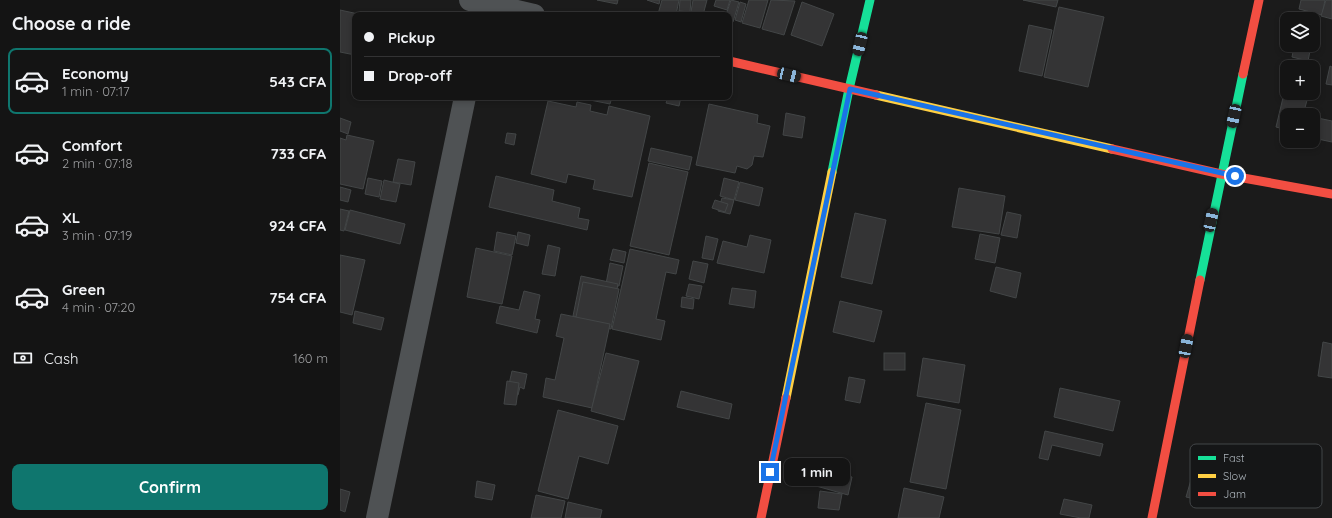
<!DOCTYPE html>
<meta charset="utf-8">
<style>
:root{--surface:#141414;--page:#212122;--text:#f1f3f6;--muted:#9d9ea0;--line:#333334;--accent:#0f766e}
body{margin:0;font-family:Quicksand,sans-serif;background:var(--page);color:var(--text);height:100vh;display:flex;flex-direction:column;font-size:15px;white-space:nowrap}
*{box-sizing:border-box;margin:0}
p{font-size:13px;color:var(--muted)}
.icon{flex:none;width:22px;height:22px;fill:none;stroke:currentColor;stroke-width:2;stroke-linecap:round;stroke-linejoin:round}
.map{position:relative;flex:1;overflow:hidden}
.panel{display:flex;flex-direction:column;background:var(--surface);width:340px}
.panel>*{flex:none}
.top-card{position:absolute;left:12px;top:12px;width:380px;height:88px;border-radius:8px;box-shadow:0 2px 6px #0003,0 0 0 1px var(--line);display:grid;align-content:center;height:88px;padding:0 12px;background:var(--surface)}
.tools{position:absolute;left:940px;top:12px;display:grid;gap:8px}
.tools a{display:grid;place-items:center;width:40px;height:40px;border-radius:8px;background:var(--surface);box-shadow:0 2px 6px #0003,0 0 0 1px var(--line);font-size:20px}
.end{position:absolute;width:18px;height:18px;margin:-9px;border:5px solid #1a73e8;background:#fff;box-shadow:0 0 0 2px #fff}
.from{border-radius:50%}
.bubble{position:absolute;height:28px;border-radius:8px;background:var(--surface);box-shadow:0 2px 6px #0003,0 0 0 1px var(--line);font-size:13px;font-weight:700;line-height:28px;text-align:center}
.car{position:absolute;width:12px;height:24px;margin:-12px -6px;border-radius:5px;box-shadow:0 0 3px 1px #0007;background:linear-gradient(#222 24%,#8ab4d8 0 40%,#222 0 76%,#8ab4d8 0 86%,#222 0)}
.top-card b{display:flex;align-items:center;gap:14px;height:38px;font-size:15px}
.top-card b+b{border-top:1px solid var(--line)}
.top-card i{width:10px;height:10px;background:var(--text)}
ul{padding:0;list-style:none}
li{display:flex;align-items:center;gap:12px;height:66px;margin:0 8px 6px;padding:0 4px;border:2px solid transparent;border-radius:8px}
li div{flex:1}
li b{display:block;font-size:15px}
li em{font-style:normal;font-weight:700}
li.current{border-color:var(--accent)}
li>.icon{width:36px;height:36px;stroke-width:1.5}
h2{padding:0 12px;font-size:18px;line-height:48px}
.pay{display:flex;align-items:center;gap:10px;height:44px;padding:0 12px;font-size:15px}
.pay p{margin-inline-start:auto}
.action{display:flex;gap:8px;margin-top:auto;padding:8px 12px}
.action a{flex:1;height:46px;border-radius:8px;background:var(--accent);color:#fff;font-size:16px;font-weight:700;line-height:46px;text-align:center}
main{display:flex;flex:1;min-height:0}
.map>svg:first-child{display:block}
</style>
<main>
<section class="panel">
<h2>Choose a ride</h2>
<ul>
<li class="current"><svg class="icon" aria-label="car" viewBox="0 0 24 24"><path d="M5 17H2v-5l4-1 3-4h7l3 4 3 1v5h-3M9 17h6M6 11h13"/><circle cx="7" cy="17" r="2"/><circle cx="17" cy="17" r="2"/></svg><div><b>Economy</b><p>1 min · 07:17</p></div><em>543 CFA</em></li>
<li><svg class="icon" aria-label="car" viewBox="0 0 24 24"><path d="M5 17H2v-5l4-1 3-4h7l3 4 3 1v5h-3M9 17h6M6 11h13"/><circle cx="7" cy="17" r="2"/><circle cx="17" cy="17" r="2"/></svg><div><b>Comfort</b><p>2 min · 07:18</p></div><em>733 CFA</em></li>
<li><svg class="icon" aria-label="car" viewBox="0 0 24 24"><path d="M5 17H2v-5l4-1 3-4h7l3 4 3 1v5h-3M9 17h6M6 11h13"/><circle cx="7" cy="17" r="2"/><circle cx="17" cy="17" r="2"/></svg><div><b>XL</b><p>3 min · 07:19</p></div><em>924 CFA</em></li>
<li><svg class="icon" aria-label="car" viewBox="0 0 24 24"><path d="M5 17H2v-5l4-1 3-4h7l3 4 3 1v5h-3M9 17h6M6 11h13"/><circle cx="7" cy="17" r="2"/><circle cx="17" cy="17" r="2"/></svg><div><b>Green</b><p>4 min · 07:20</p></div><em>754 CFA</em></li>
</ul>
<div class="pay"><svg class="icon" aria-label="cash" viewBox="0 0 24 24"><path d="M3 7h18v10H3z"/><circle cx="12" cy="12" r="2"/></svg>Cash<p>160 m</p></div>
<div class="action"><a>Confirm</a></div>
</section>
<div class="map">
<svg width="992" height="518" viewBox="0 0 992 518">
<rect width="100%" height="100%" fill="#1b1b1b"/>
<g fill="#343435" stroke="#434647">
<polygon points="257,0 278,0 277,4"/>
<polygon points="307,0 320,0 319,4"/>
<polygon points="322,0 339,0 336,15 318,14"/>
<polygon points="340,0 351,0 350,12 339,11"/>
<polygon points="353,0 367,0 363,15 351,12"/>
<polygon points="376,0 390,0 387,10 374,6"/>
<polygon points="391,0 399,2 393,22 389,20 389,15 386,15"/>
<polygon points="409,0 428,0 420,28 402,23"/>
<polygon points="431,0 455,1 444,35 422,29"/>
<polygon points="683,0 718,0 716,7"/>
<polygon points="961,0 985,0 982,15 959,9"/>
<polygon points="986,0 992,0 992,19 981,16"/>
<polygon points="400,2 406,4 401,22 395,20"/>
<polygon points="462,2 494,14 482,46 451,35"/>
<polygon points="719,7 764,17 748,87 704,77"/>
<polygon points="0,10 23,15 15,15 15,55 0,52"/>
<polygon points="689,25 712,30 702,76 679,71"/>
<polygon points="954,47 970,51 968,61 952,57"/>
<polygon points="990,66 992,67 992,85 986,84"/>
<polygon points="947,81 947,93 969,93 963,115 947,115 947,130 936,127"/>
<polygon points="250,97 272,97 270,104 250,100"/>
<polygon points="326,97 341,97 339,106 326,103 328,98"/>
<polygon points="208,101 236,107 237,102 251,105 250,111 267,115 269,106 310,116 292,197 253,189 255,180 228,174 226,183 191,174"/>
<polygon points="369,104 418,115 417,123 430,126 423,157 414,156 412,165 407,169 397,166 395,173 356,165"/>
<polygon points="446,113 465,117 462,138 443,135"/>
<polygon points="973,117 992,121 992,142 973,138"/>
<polygon points="0,118 11,122 8,134 0,131"/>
<polygon points="167,133 176,134 174,145 165,143"/>
<polygon points="7,135 34,141 23,189 0,184 0,138 6,140"/>
<polygon points="311,148 352,157 349,170 308,161"/>
<polygon points="58,159 75,162 71,185 53,182"/>
<polygon points="309,163 348,172 329,255 290,246"/>
<polygon points="156,176 214,190 212,201 240,208 238,218 249,220 247,230 149,207"/>
<polygon points="28,178 42,181 39,197 25,194"/>
<polygon points="384,178 399,182 394,200 380,196"/>
<polygon points="44,180 60,184 56,202 40,199"/>
<polygon points="400,182 423,188 419,206 395,200"/>
<polygon points="0,187 11,190 8,202 0,200"/>
<polygon points="619,188 665,196 659,234 612,227"/>
<polygon points="382,198 394,200 390,214 378,211"/>
<polygon points="375,200 388,204 385,212 372,208"/>
<polygon points="0,209 9,211 4,231 0,230"/>
<polygon points="10,210 65,224 60,244 5,230"/>
<polygon points="667,212 681,215 677,238 661,235"/>
<polygon points="515,213 546,220 532,284 501,277"/>
<polygon points="157,232 176,236 172,255 154,251"/>
<polygon points="178,232 190,235 188,246 176,243"/>
<polygon points="640,234 660,238 655,263 635,259"/>
<polygon points="410,235 431,240 424,273 377,263 383,241 407,247"/>
<polygon points="366,236 378,239 373,260 362,258"/>
<polygon points="208,245 220,248 215,276 202,274"/>
<polygon points="136,248 172,256 162,304 127,297"/>
<polygon points="273,249 286,252 284,263 270,260"/>
<polygon points="290,249 339,260 336,274 326,272 316,319 325,321 321,340 272,329"/>
<polygon points="0,255 25,260 12,315 0,312"/>
<polygon points="353,261 368,264 364,283 349,279"/>
<polygon points="270,263 283,266 279,286 266,284"/>
<polygon points="656,267 681,273 676,298 650,291"/>
<polygon points="241,276 278,284 270,324 233,316"/>
<polygon points="243,282 279,289 271,329 235,322"/>
<polygon points="349,284 362,286 359,299 346,296"/>
<polygon points="392,288 416,291 414,308 389,304"/>
<polygon points="184,291 200,295 195,319 200,320 197,333 156,323 160,306 179,310"/>
<polygon points="342,297 354,299 353,309 341,307"/>
<polygon points="500,301 542,311 534,342 493,332"/>
<polygon points="15,311 44,318 41,330 13,323"/>
<polygon points="221,314 270,324 252,408 203,397 206,378 215,380 224,338 216,336"/>
<polygon points="983,342 992,344 992,378 978,376"/>
<polygon points="266,353 299,361 284,420 251,411"/>
<rect x="544" y="353" width="21" height="17"/>
<polygon points="583,358 625,365 619,403 577,396"/>
<polygon points="172,371 187,374 184,389 180,387 178,395 167,393"/>
<polygon points="509,377 525,380 520,403 505,400"/>
<polygon points="167,381 179,383 176,405 164,404"/>
<polygon points="720,388 780,401 773,431 714,417"/>
<polygon points="341,391 392,404 389,419 337,407"/>
<polygon points="586,403 621,410 606,489 570,482"/>
<polygon points="218,410 278,426 268,464 239,456 228,499 198,491"/>
<polygon points="705,431 763,444 760,456 712,445 708,460 699,458"/>
<polygon points="467,465 512,477 508,495 462,482"/>
<polygon points="853,473 882,481 876,504 846,497"/>
<polygon points="137,481 155,485 152,500 135,497"/>
<polygon points="564,488 604,497 599,518 558,518"/>
<polygon points="0,489 10,492 5,512 0,510"/>
<polygon points="480,491 502,494 499,510 478,508"/>
<polygon points="196,495 225,501 221,518 191,518"/>
<polygon points="724,499 752,505 749,518 741,518 720,514"/>
<polygon points="228,502 262,510 260,518 225,518"/>
</g>
<g fill="none" stroke-linecap="round" stroke-linejoin="round">
<g stroke="#4f5254" stroke-width="22">
<polyline points="130,0 194,15"/>
<polyline points="37,518 125,97"/>
</g>
<g stroke="#16e098" stroke-width="9">
<polyline points="492,172 509,89 530,0"/>
<polyline points="860,280 903,74"/>
</g>
<g stroke="#ffcf43" stroke-width="9">
<polyline points="536,95 772,149"/>
<polyline points="446,398 492,172"/>
</g>
<g stroke="#f24e42" stroke-width="9">
<polyline points="389,61 536,95"/>
<polyline points="903,74 919,0"/>
<polyline points="772,149 881,174 992,194"/>
<polyline points="421,518 446,398"/>
<polyline points="812,518 860,280"/>
</g>
</g>
<g fill="none" stroke-linecap="round" stroke-linejoin="round">
<polyline stroke="#1a73e8" stroke-width="5" points="430,472 510,89 895,176"/>
</g>
<rect x="850" y="444" width="132" height="64" rx="6" fill="#151617" stroke="#434649" stroke-width="1"/>
<rect x="858" y="456" width="18" height="4" fill="#16e098"/>
<rect x="858" y="474" width="18" height="4" fill="#ffcf43"/>
<rect x="858" y="492" width="18" height="4" fill="#f24e42"/>
<g font-size="11" fill="#adb5bc">
<text x="883" y="462">Fast</text>
<text x="883" y="480">Slow</text>
<text x="883" y="498">Jam</text>
</g>
</svg>
<div class="tools">
<a><svg class="icon" aria-label="layers" viewBox="0 0 24 24"><path d="M12 4l9 5-9 5-9-5zM3 14l9 5 9-5"/></svg></a>
<a>+</a>
<a>−</a>
</div>
<i class="end from" style="left:895px;top:176px"></i>
<i class="end" style="left:430px;top:472px"></i>
<div class="bubble" style="left:444px;top:458px;width:66px">1 min</div>
<i class="car" style="left:520px;top:44px;rotate:193deg"></i>
<i class="car" style="left:449px;top:75px;rotate:103deg"></i>
<i class="car" style="left:894px;top:116px;rotate:192deg"></i>
<i class="car" style="left:871px;top:220px;rotate:12deg"></i>
<i class="car" style="left:846px;top:346px;rotate:11deg"></i>
<div class="top-card">
<b><i class="from"></i>Pickup</b>
<b><i></i>Drop-off</b>
</div>
</div>
</main>
